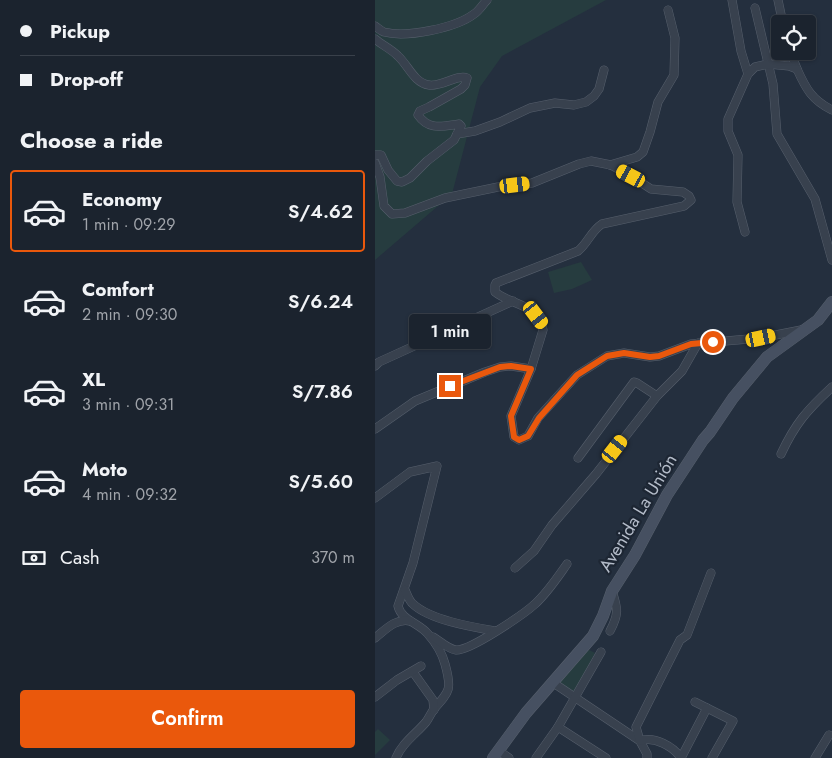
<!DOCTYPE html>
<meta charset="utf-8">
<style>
:root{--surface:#1b232e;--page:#242b36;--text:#f1f3f6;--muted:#a0a4aa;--line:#39404a;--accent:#ea580c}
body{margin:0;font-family:Jost,sans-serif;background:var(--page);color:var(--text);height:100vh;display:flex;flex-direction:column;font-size:19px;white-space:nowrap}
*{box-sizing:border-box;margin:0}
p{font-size:16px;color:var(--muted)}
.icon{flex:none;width:28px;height:28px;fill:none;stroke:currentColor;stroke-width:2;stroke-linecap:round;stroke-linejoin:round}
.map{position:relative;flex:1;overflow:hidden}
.panel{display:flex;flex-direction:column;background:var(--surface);width:375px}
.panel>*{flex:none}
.top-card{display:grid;align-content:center;height:110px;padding:0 20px;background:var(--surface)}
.buttons{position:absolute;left:396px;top:15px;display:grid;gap:10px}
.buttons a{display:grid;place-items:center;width:45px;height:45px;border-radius:5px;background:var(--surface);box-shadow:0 1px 4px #0004,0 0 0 1px var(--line);font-size:25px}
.end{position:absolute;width:22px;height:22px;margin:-11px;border:6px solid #ea580c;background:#fff;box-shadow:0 0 0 2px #fff}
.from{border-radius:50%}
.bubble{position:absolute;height:35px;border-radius:5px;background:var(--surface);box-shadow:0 1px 4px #0004,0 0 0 1px var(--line);font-size:16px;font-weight:600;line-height:35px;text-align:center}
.car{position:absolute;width:15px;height:30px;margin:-15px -8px;border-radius:6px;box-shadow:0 0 4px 1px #0007;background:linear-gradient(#f5c518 24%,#345 0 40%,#f5c518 0 76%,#345 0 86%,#f5c518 0)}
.top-card b{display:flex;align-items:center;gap:18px;height:48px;font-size:19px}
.top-card b+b{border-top:1px solid var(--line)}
.top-card i{width:12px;height:12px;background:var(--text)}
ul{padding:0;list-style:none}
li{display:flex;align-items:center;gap:15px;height:82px;margin:0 10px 8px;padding:0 10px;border:2px solid transparent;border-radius:5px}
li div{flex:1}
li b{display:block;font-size:19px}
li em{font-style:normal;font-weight:600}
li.on{border-color:var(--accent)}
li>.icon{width:45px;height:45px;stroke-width:1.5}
h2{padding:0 20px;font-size:22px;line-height:60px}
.pay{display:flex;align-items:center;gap:12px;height:55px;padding:0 20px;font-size:19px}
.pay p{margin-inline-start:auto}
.primary-button{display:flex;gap:10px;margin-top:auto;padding:10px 20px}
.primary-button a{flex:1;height:58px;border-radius:5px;background:var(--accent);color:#fff;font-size:20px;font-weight:600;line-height:58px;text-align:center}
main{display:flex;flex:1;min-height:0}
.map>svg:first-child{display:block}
</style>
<main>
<section class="panel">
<div class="top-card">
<b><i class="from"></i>Pickup</b>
<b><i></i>Drop-off</b>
</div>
<h2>Choose a ride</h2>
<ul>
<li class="on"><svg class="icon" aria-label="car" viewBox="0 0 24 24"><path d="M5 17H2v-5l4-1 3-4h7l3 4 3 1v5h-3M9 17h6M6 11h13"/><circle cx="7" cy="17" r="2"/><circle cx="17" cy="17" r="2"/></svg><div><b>Economy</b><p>1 min · 09:29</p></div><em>S/4.62</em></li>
<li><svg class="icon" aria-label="car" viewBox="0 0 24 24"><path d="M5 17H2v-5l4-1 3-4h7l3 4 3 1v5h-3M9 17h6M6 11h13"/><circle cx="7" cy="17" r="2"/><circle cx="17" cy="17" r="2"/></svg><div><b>Comfort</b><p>2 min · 09:30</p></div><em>S/6.24</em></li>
<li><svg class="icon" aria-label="car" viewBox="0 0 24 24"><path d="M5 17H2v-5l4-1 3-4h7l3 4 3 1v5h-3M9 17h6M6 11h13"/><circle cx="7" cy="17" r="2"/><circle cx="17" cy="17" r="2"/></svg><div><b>XL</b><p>3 min · 09:31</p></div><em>S/7.86</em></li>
<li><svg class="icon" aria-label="car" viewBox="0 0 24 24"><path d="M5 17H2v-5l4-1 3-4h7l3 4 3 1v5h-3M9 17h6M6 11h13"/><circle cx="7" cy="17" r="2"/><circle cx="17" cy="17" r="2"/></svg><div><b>Moto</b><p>4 min · 09:32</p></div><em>S/5.60</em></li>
</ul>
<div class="pay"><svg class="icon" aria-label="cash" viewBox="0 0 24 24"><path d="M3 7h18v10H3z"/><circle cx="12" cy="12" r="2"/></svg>Cash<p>370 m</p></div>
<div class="primary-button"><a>Confirm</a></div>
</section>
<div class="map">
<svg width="457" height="758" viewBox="0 0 457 758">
<rect width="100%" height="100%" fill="#242f3e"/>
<g fill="#263c3f">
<polygon points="0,0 231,0 127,56 105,87 77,194 0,260"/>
<polygon points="206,262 217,280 197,289 179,293 173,272"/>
<polygon points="212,649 220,653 199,694 180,681"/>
<polygon points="3,729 15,740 0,755 0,732"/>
</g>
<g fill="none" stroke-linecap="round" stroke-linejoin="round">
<g stroke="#565f6c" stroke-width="9">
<g id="minor">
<polyline points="357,0 366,51 373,74"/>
<polyline points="403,0 408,24"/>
<polyline points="380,8 398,84 402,134 440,199 457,260"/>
<path d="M0,26C3,28 6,31 9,32C31,38 81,28 99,14C104,11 108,4 112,0"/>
<path d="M0,39C7,45 16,49 23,56C33,65 39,83 54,85C66,87 83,74 92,78L90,85L86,89L54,107L45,111L43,115C54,131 68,126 84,124L86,126L79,140L52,161L35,178L27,182L22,181L13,170L6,155H0"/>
<polyline points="415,51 422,69"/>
<polyline points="82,134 100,131 125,122 155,108 180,103 199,105 211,102 219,96 224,89 229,70"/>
<path d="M0,163L5,177L9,206L17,214L30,213L70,198L123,187L157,183L204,164L216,161L236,165L256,176L276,189L308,192L314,196L316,200L309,206L227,224C216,231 213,243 203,251L121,283L120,285V292C136,305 166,305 168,330L156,369L136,416L139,437L144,440L153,436L163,418L202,375L232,356L249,353L275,357L284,356L316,344L385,338L426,330"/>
<polyline points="235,165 262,157 268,152 275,132 283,102 299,75 300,38 293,10"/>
<path d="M370,232L362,202L363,155L353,131V119L373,74L380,67L393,64L414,66L422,69C431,89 437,100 457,110"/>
<polyline points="0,366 4,362 138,301"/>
<polyline points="0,429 40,401 110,372 125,367 136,366 156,369"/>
<path d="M406,454C420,424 432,410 457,387"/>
<polyline points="203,458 259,382 262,383 282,396"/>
<path d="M0,498L35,472L62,466L38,563L23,606C26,620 44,623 53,634C61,643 67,653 70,664C77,689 75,691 59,709C56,713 54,718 51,722C41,734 27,743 21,758"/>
<polyline points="140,568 159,551 177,525 221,474 282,396 307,371 323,343"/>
<path d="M30,590C32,594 34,601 38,604C55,620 97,627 120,631"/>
<path d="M235,631C244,614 243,609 237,591"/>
<path d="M58,637C65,641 73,649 81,650C95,651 149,614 160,604C173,592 182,578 192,564"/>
<path d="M0,638C11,629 21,618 35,621"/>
<polyline points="38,672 58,700 59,710"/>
<polyline points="177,682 265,741 272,754 272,758"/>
<polyline points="0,697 22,680 46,666"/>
<polyline points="320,702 358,721 337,758"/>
<polyline points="183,727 231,758"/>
<polyline points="124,751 134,758"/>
<polyline points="161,758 183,727 226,652"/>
<path d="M306,758C298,746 279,736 265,741L261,727L305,640L312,635L336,573"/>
<polyline points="306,758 332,708"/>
<polyline points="440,758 454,735"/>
</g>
</g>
<g stroke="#565f6c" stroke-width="12">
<polyline id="secondary" points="118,758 151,713 218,636 228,616 237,591 260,555 292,495 328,440 335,432 358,398 392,357 443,320 457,302"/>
</g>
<use href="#minor" stroke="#38414e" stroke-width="8"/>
<use href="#secondary" stroke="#465061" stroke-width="11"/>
</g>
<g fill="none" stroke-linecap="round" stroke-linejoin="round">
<polyline stroke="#ea580c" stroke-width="6" points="75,386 125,367 136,366 156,369 136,416 139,437 144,440 153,436 164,418 202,375 232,356 249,353 275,357 284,356 316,344 338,342"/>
</g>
<g text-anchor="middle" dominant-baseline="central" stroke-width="4.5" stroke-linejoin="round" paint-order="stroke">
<g font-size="18" fill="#b4bcc9" stroke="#1d2633">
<text transform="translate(263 513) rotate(-59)">Avenida La Unión</text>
</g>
</g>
</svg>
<div class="buttons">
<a><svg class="icon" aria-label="locate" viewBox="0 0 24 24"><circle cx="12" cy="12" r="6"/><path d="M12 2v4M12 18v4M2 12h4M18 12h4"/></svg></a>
</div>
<i class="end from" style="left:338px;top:342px"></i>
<i class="end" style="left:75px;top:386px"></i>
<div class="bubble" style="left:34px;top:314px;width:82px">1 min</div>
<i class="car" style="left:256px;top:176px;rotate:298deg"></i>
<i class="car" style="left:140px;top:185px;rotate:83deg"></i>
<i class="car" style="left:161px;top:315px;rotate:143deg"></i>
<i class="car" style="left:386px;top:338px;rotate:78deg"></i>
<i class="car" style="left:240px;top:449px;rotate:38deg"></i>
</div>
</main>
